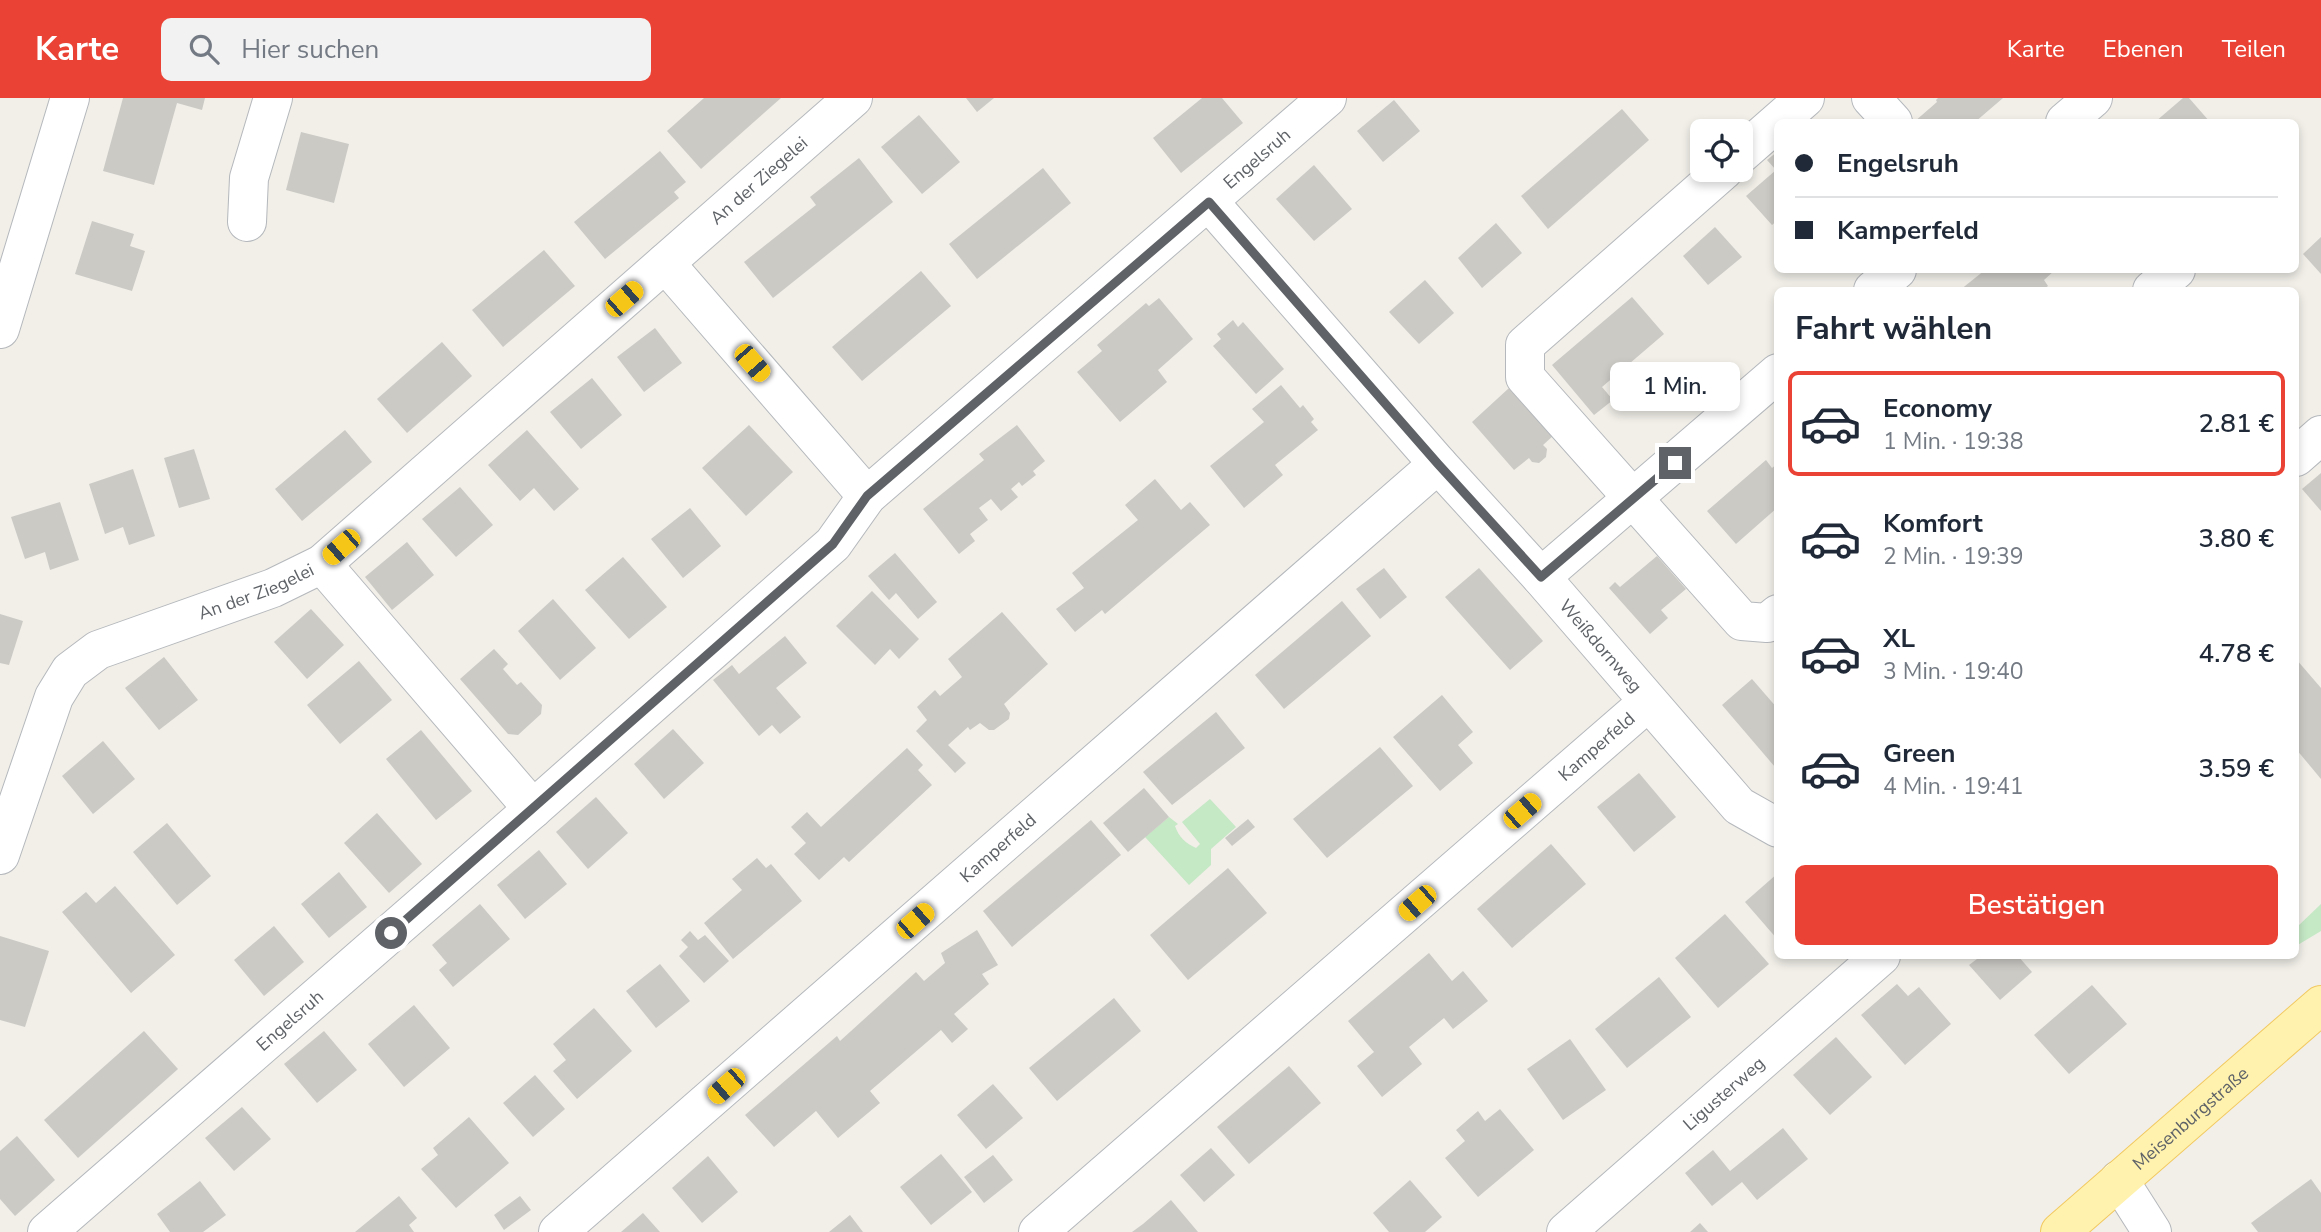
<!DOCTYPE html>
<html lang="de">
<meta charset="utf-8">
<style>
:root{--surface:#fff;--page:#f2f2f3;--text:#1f2937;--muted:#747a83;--line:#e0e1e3;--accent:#ea4335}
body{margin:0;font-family:"Nunito Sans",sans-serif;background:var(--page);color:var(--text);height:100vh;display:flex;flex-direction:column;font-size:26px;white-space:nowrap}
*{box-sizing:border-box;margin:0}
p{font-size:23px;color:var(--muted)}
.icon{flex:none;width:38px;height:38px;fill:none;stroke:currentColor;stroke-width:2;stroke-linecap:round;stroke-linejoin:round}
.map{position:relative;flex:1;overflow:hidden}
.drawer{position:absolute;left:1774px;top:189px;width:525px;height:672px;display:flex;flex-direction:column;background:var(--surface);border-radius:10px;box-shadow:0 4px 10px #0003}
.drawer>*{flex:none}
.guide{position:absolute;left:1774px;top:21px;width:525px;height:154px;border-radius:10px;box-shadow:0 4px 10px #0003;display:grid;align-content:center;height:154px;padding:0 21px;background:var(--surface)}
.buttons{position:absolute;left:1690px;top:21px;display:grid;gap:14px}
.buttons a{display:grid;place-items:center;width:63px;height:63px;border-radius:10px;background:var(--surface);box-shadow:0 4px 10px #0003;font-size:35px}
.end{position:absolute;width:32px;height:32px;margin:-16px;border:9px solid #5f6368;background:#fff;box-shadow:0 0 0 4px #fff}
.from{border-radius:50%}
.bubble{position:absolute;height:49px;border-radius:10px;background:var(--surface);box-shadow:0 4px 10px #0003;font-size:23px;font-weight:600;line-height:49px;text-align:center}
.car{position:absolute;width:21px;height:42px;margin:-21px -10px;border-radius:9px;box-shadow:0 0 5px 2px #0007;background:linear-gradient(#f5c518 24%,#345 0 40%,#f5c518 0 76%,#345 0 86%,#f5c518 0)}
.guide b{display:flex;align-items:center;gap:24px;height:66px;font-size:26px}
.guide b+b{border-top:2px solid var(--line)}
.guide i{width:18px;height:18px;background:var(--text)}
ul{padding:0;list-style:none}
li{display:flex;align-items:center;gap:21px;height:105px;margin:0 14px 10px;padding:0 7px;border:4px solid transparent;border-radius:10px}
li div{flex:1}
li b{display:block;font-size:26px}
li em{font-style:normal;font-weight:600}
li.selected{border-color:var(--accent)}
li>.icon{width:63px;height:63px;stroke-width:1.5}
h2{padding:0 21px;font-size:32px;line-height:84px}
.cta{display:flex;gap:14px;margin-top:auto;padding:14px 21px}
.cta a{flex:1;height:80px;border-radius:10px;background:var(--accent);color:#fff;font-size:28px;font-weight:600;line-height:80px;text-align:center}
header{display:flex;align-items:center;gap:42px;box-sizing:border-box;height:98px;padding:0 35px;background:var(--accent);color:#fff}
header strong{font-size:33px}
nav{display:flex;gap:38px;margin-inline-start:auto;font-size:24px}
.search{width:490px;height:63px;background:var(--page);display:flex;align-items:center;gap:18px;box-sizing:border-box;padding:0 24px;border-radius:10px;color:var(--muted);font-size:26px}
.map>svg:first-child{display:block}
</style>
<header>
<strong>Karte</strong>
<div class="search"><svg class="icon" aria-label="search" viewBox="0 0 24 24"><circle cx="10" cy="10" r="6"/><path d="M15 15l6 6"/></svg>Hier suchen</div>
<nav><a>Karte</a><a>Ebenen</a><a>Teilen</a></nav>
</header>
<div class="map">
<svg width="2321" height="1134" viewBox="0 0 2321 1134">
<rect width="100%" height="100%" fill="#f1efe8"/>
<g fill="#c5e8c5">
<path d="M1210,701L1236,729L1211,751V767L1189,787L1145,739L1169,719L1178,726L1175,728C1179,739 1185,745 1196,750L1200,746L1182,724Z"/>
<polygon points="2321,806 2321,833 2296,848 2296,830"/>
</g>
<g fill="#cccac5">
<polygon points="123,0 205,0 202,12 177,5 154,87 103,73"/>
<polygon points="704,0 781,0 701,71 667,33"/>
<polygon points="966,0 994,0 977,14"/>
<polygon points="1202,0 1222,0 1243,25 1181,75 1153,40"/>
<polygon points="1938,0 2003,0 1975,24 1914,24 1937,4 1936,2"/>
<polygon points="2183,0 2189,0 2210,24 2155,24"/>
<polygon points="1394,2 1420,33 1383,64 1357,33"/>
<polygon points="1622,11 1649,42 1548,131 1521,98"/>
<polygon points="919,17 960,64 922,96 881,49"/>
<polygon points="301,34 349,46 334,105 286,92"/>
<polygon points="660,53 686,84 674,94 679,100 605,161 574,124"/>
<polygon points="1778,53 1778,122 1772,127 1746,98 1776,72 1767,62"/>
<polygon points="859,60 893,104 773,200 744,164 816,107 810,99"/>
<polygon points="1314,67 1352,111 1314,143 1276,101"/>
<polygon points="1043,70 1071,105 977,181 949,146"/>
<polygon points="92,123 134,136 130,148 145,153 132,193 75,176"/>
<polygon points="1496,125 1522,155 1482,190 1458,160"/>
<polygon points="1715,129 1742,159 1708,187 1683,158"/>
<polygon points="2321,139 2321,176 2303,156"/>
<polygon points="544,152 575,188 503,249 472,212"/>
<polygon points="1985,172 2055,172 2044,182 2048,188 2043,192 1960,192"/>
<polygon points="921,173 951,208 862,283 832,249"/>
<polygon points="1425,182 1454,215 1419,246 1389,214"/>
<polygon points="1632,199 1664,236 1602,289 1613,302 1594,317 1552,267"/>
<polygon points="1159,200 1193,241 1158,272 1167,284 1120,324 1077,274 1102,253 1097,247 1146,205 1149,208"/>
<polygon points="1233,222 1238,229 1243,224 1284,271 1256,296 1213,248 1221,241 1217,236"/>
<polygon points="655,230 682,265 644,294 617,259"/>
<polygon points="442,244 472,278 407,335 377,301"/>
<polygon points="592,280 622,317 581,351 550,314"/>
<polygon points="1281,287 1300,310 1303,307 1314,321 1311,324 1318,332 1275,367 1283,377 1244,410 1210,368 1264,324 1252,311"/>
<polygon points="1509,290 1527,311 1530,309 1554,337 1543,347 1547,351 1546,359 1539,365 1532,364 1529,360 1514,372 1472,324"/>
<polygon points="749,327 793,374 746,418 702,370"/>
<polygon points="1017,327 1045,363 1033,373 1036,377 1022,388 1019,384 1011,391 1018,399 1001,413 991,401 979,410 988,422 970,436 975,443 959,456 923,411 984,362 979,356"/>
<polygon points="345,332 372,364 302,423 275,391"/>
<polygon points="527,332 579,391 554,413 534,390 520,403 488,367"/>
<polygon points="194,351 210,401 179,410 164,360"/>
<polygon points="1766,362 1772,370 1778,365 1778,409 1736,446 1707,413"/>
<polygon points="133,371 155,438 129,447 123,429 105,436 89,386"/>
<polygon points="2321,375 2321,413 2302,391"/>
<polygon points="1155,381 1181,412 1190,404 1210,427 1105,516 1102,512 1075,534 1056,511 1084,490 1072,475 1138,422 1125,407"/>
<polygon points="460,389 493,427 456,459 422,421"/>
<polygon points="60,404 79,462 50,472 45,454 25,461 11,419"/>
<polygon points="690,410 721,448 683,480 651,441"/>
<polygon points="407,444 434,477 392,512 365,479"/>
<polygon points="895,455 937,504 918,521 896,495 889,502 868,478"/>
<polygon points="1657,458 1686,491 1661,512 1668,520 1650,536 1609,490 1615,484 1620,489"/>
<polygon points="623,459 667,509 629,541 585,492"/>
<polygon points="1384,470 1407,499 1380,521 1356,491"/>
<polygon points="1479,470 1543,543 1510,572 1445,499"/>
<polygon points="872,493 919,541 899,561 890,551 875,567 836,528"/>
<polygon points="553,501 596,550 560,582 518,533"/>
<polygon points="1342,503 1371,538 1284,611 1255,577"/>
<polygon points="311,511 344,547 307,581 274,544"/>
<polygon points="1002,514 1048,566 1004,606 1010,615 1009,621 994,632 989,632 980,625 970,632 968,629 948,647 966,665 955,675 916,633 927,622 917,609 935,592 940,598 962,579 948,561"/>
<polygon points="0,516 23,523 9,567 0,565"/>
<polygon points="785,538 807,565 776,590 801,619 780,636 772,627 759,638 713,582 732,567 739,576"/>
<polygon points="494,551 508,566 503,571 517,587 521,584 542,607 541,616 518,637 508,636 460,581"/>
<polygon points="164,559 198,602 159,632 125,590"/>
<polygon points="2296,561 2321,590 2321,681 2296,651"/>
<polygon points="359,563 392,602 340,646 307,607"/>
<polygon points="1752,581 1778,611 1778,667 1775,669 1722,607"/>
<polygon points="1442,597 1473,634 1458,647 1473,665 1440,693 1393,639"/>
<polygon points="1216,614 1245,650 1172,707 1143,674"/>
<polygon points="673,631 704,665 664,701 634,666"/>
<polygon points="421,632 472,693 436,722 386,661"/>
<polygon points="103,643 135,681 93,716 62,678"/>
<polygon points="1380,649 1413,688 1327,760 1293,721"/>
<polygon points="907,650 923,667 918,672 932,687 849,764 844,759 819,782 794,756 806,745 791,729 807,714 821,729"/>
<polygon points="1639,675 1676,719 1634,754 1597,709"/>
<polygon points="1144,690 1169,719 1128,754 1103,725"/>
<polygon points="596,699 628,735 588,771 556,734"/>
<polygon points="377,715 422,766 389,795 344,745"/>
<polygon points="1248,721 1255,729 1232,748 1225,740"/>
<polygon points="1091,722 1121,757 1012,849 983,813"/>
<polygon points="167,725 211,778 177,807 133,754"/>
<polygon points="1551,746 1586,786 1512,850 1477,811"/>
<polygon points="539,752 567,786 525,821 497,787"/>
<polygon points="757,760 766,770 771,766 802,803 733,861 704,825 742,792 732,781"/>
<polygon points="1228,770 1267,815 1188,882 1150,837"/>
<polygon points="339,774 367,809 329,840 301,806"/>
<polygon points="1778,775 1778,842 1745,804"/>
<polygon points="115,788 175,857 131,895 62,814 86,794 96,805"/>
<polygon points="480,806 510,841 453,889 439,872 447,865 432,847"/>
<polygon points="1725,816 1769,866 1718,910 1675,860"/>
<polygon points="274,828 304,864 264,898 234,862"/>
<polygon points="977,832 998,867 982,876 989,886 954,916 968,931 952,945 941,932 870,993 880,1005 838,1040 816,1013 774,1049 745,1017 837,938 840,943 916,874 924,883 945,865 941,855"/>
<polygon points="690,833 698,842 705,837 729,863 704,885 679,858 688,849 681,842"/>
<polygon points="0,838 49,853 25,929 0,922"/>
<polygon points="1429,855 1452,883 1463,873 1488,903 1453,931 1444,920 1409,949 1422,966 1382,999 1357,968 1374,954 1348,923"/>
<polygon points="1981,858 2018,858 2032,874 2000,902 1969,867"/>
<polygon points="660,866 690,903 656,930 626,893"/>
<polygon points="1659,879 1691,919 1627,970 1595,931"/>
<polygon points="1897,886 1908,898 1919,889 1951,926 1905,967 1861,917"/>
<polygon points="2092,887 2127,926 2069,976 2034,937"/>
<polygon points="1114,900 1141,933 1057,1003 1029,970"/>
<polygon points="414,907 450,950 404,989 368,946"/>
<polygon points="594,910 632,953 577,1001 553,973 566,962 553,946"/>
<polygon points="144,933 178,971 78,1060 44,1022"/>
<polygon points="324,933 357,972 317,1005 284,966"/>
<polygon points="1836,939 1872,979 1830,1017 1793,977"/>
<polygon points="1570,941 1606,992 1563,1022 1527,971"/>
<polygon points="1289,968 1321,1005 1249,1066 1217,1029"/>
<polygon points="535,977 565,1011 533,1039 503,1005"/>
<polygon points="993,986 1023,1020 986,1051 957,1017"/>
<polygon points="242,1009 271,1041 234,1073 205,1040"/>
<polygon points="1500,1011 1534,1052 1478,1099 1445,1060 1465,1043 1456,1032 1478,1013 1485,1023"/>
<polygon points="469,1019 509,1065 456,1110 421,1071 438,1057 433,1050"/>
<polygon points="1783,1030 1808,1061 1757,1102 1742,1084 1712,1108 1685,1075 1713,1052 1730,1073"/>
<polygon points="17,1038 55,1082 15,1118 0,1101 0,1053"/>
<polygon points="1211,1050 1235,1077 1204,1104 1180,1077"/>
<polygon points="941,1056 972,1094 931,1127 900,1089"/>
<polygon points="993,1057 1013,1082 984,1105 964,1079"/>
<polygon points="708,1058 738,1094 702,1125 672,1090"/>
<polygon points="2311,1081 2321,1095 2321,1134 2258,1134 2251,1125"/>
<polygon points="1410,1082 1442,1119 1425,1134 1389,1134 1373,1115"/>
<polygon points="200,1083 226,1117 203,1134 170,1134 157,1116"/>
<polygon points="399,1098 417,1120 409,1127 414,1134 355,1134"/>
<polygon points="520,1098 531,1112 504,1132 494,1117"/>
<polygon points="1171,1102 1198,1134 1132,1134 1143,1126"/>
<polygon points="643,1115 660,1134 621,1134"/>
<polygon points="850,1117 863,1134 829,1134"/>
<polygon points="1700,1125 1708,1134 1690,1134"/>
</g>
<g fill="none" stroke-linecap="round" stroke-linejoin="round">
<g stroke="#b5b8bc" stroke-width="40">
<g id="minor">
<polyline points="1871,0 1893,24"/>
<polyline points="2065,24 2093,0"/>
<polyline points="1741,56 1805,0"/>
<polyline points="1724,72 1525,247 1525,279 1742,523 1767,525 1778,516"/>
<path id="s1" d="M1209,104L1438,366L1541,479L1739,708L1778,730"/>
<polyline points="247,124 249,80 273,0"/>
<polyline points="665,165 867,398"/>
<polyline points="1873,192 1897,172"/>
<polyline points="2152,192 2176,172"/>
<polyline points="0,231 70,0"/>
<polyline points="2296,359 2321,337"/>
<polyline points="322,466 533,711"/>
<polyline points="1541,479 1778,275"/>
<path id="s2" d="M0,757L54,599L70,573L98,552L273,490L322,466L853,0"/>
<polyline points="2119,1082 2152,1134"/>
<path id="s3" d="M47,1134L533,711L833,446L867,398L1327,0"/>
<path id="s4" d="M558,1134L1438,366"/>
<path id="s5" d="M1038,1134L1648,604"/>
<path id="s6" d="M1566,1134L1881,858"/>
</g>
</g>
<g stroke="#f2c960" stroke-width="40">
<g id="major">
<path id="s7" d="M2060,1134L2321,907"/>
</g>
</g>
<use href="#minor" stroke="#fff" stroke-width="38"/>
<use href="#major" stroke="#fff2af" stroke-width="38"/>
</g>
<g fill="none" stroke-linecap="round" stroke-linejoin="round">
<polyline stroke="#5f6368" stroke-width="9" points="391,835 833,446 867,398 1209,104 1438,366 1541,479 1675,365"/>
</g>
<g text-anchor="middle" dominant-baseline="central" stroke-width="5" stroke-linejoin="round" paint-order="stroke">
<g font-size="18" fill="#5f6368" stroke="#fff">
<text stroke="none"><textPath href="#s3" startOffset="1619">Engelsruh</textPath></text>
<text stroke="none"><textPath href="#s2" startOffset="1054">An der Ziegelei</textPath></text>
<text stroke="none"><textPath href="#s2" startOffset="401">An der Ziegelei</textPath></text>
<text stroke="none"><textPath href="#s1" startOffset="592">Weißdornweg</textPath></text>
<text stroke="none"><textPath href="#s5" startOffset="740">Kamperfeld</textPath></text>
<text stroke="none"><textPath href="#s4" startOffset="584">Kamperfeld</textPath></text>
<text stroke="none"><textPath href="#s3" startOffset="322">Engelsruh</textPath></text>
<text stroke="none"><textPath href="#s6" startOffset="210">Ligusterweg</textPath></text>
<text stroke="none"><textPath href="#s7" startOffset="173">Meisenburgstraße</textPath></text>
</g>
</g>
</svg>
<div class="buttons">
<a><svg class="icon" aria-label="locate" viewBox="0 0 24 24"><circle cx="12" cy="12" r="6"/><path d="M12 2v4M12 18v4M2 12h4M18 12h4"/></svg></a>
</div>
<i class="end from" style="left:391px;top:835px"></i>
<i class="end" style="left:1675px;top:365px"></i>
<div class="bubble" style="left:1610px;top:264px;width:130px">1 Min.</div>
<i class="car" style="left:624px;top:201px;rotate:49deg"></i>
<i class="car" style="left:752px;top:265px;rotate:139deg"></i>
<i class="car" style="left:341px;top:449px;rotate:229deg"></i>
<i class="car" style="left:1522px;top:713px;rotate:49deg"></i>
<i class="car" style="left:1417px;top:805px;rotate:229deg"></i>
<i class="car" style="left:915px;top:823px;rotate:49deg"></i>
<i class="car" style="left:726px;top:988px;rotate:229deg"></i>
<div class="guide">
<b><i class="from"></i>Engelsruh</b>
<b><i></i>Kamperfeld</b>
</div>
<section class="drawer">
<h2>Fahrt wählen</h2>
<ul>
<li class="selected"><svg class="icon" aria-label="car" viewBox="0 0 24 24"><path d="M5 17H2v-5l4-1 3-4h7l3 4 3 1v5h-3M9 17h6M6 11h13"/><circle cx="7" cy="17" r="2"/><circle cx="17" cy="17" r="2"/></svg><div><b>Economy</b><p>1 Min. · 19:38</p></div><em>2.81 €</em></li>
<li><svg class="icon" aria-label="car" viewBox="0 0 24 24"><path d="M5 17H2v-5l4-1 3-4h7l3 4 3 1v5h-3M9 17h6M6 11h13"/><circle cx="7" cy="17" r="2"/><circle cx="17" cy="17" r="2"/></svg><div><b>Komfort</b><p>2 Min. · 19:39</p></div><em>3.80 €</em></li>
<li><svg class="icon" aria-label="car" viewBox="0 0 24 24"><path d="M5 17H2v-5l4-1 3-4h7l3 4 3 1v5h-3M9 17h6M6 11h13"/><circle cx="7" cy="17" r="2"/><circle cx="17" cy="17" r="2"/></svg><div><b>XL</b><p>3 Min. · 19:40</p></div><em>4.78 €</em></li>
<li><svg class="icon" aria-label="car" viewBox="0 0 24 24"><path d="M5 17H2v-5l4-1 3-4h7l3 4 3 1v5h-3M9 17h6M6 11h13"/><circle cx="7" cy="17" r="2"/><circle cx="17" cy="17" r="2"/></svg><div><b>Green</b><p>4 Min. · 19:41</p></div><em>3.59 €</em></li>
</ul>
<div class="cta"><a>Bestätigen</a></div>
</section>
</div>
